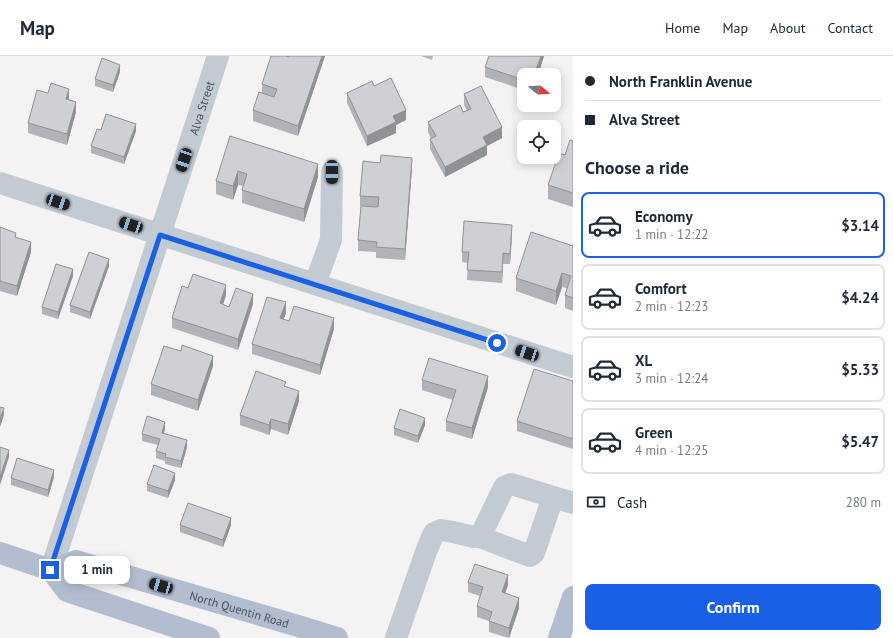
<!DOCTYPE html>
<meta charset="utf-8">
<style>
:root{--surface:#fff;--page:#f2f2f3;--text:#1f2937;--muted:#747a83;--line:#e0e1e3;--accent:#1960e6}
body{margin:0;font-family:"PT Sans",sans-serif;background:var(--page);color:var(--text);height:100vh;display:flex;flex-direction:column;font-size:15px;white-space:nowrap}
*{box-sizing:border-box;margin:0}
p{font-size:13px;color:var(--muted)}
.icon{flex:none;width:22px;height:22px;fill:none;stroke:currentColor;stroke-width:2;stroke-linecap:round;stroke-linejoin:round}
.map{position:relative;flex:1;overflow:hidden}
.panel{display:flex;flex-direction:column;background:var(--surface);width:320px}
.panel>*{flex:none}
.guide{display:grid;align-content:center;height:88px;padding:0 12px;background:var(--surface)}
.needle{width:26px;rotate:108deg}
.fabs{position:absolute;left:517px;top:12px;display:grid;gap:8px}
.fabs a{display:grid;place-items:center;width:44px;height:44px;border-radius:8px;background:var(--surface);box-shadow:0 2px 10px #0003;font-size:20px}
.end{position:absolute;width:18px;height:18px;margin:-9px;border:5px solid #1960e6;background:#fff;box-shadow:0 0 0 2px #fff}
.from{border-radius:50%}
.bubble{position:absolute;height:28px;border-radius:8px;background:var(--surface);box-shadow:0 2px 10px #0003;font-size:13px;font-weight:700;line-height:28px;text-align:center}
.car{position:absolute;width:12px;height:24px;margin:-12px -6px;border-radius:5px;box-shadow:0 0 3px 1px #0007;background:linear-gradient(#222 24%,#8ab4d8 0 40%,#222 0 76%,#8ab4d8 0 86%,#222 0)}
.guide b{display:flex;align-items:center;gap:14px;height:38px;font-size:15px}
.guide b+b{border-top:1px solid var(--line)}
.guide i{width:10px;height:10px;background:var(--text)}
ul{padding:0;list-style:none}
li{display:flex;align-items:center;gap:12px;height:66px;margin:0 8px 6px;padding:0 4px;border:2px solid var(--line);border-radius:8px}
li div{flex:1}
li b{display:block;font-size:15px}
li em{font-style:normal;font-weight:700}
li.active{border-color:var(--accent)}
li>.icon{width:36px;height:36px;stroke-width:1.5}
h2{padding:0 12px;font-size:18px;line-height:48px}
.pay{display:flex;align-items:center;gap:10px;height:44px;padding:0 12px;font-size:15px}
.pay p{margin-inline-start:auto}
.action{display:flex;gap:8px;margin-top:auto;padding:8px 12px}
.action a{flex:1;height:46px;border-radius:8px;background:var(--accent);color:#fff;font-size:16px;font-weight:700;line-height:46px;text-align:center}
header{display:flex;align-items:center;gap:24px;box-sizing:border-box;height:56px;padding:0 20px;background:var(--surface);border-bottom:1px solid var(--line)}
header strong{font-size:19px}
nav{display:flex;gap:22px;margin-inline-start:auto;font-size:14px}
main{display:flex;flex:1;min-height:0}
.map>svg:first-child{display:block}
</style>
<header>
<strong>Map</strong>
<nav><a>Home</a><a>Map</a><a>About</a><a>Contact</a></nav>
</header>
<main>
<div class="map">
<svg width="573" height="582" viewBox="0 0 573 582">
<rect width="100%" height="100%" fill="#f4f2f2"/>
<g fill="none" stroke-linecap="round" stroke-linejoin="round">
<g stroke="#c2cad3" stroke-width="22">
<polyline points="0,127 573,311"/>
<polyline points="315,228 331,184 332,116"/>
<polyline points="480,481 530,500 534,497 553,441"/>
<path id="s1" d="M51,514L218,0"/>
<polyline points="396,582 427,493 434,477 441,474 453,476 474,481 480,481 504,431 511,428 573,447"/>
</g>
<g stroke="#b2bed0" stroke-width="22">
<polyline points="0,497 51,514 67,535 209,582"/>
<path id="s2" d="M51,514L76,505L305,572L337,582"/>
<polyline points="559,582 573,541"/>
</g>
</g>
<g fill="#b1b3b8">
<polygon points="289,0 325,0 298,80 253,65 253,54 262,37 262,28"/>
<polygon points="421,0 433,0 432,4"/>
<polygon points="489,0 544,0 538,19 524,19 524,34 485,21 485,11"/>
<polygon points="120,16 113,36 95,30 95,23"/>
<polygon points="347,37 406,64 396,69 396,77 367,90 347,47"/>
<polygon points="464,38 502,82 487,90 487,99 445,121 430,93 430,83 431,82 428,76 428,66 463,56 467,55 464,49"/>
<polygon points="69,44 76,56 67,89 28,77 28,67"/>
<polygon points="136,75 124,108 91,97 91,90"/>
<polygon points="230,80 318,121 304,166 242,147 242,134 243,130 238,129 233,144 216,138 216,125"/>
<polygon points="573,85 573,151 548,143 548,129"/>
<polygon points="412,112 405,204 376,202 376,196 358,195 358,184 361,150 360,150 360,140"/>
<polygon points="0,171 16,181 31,196 17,240 0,235"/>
<polygon points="512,179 510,208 503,208 502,227 467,224 468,207 462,206 462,196"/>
<polygon points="573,190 573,255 565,252 565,239 567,232 562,231 556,249 516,235 516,222"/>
<polygon points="109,210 90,263 70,256 70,249"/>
<polygon points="73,220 58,263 42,258 42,251"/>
<polygon points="188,232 226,239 223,248 229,251 253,248 238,294 172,272 172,262"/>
<polygon points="286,257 283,263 289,265 334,273 320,319 252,298 252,288"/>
<polygon points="213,310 198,355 151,339 151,328"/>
<polygon points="422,324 488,331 472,383 446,375 446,365 453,344 422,334"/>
<polygon points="573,325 573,393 517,375 517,365"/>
<polygon points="286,331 299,345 288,379 271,373 269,379 240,369 240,359"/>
<polygon points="425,369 418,387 394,379 394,372"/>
<polygon points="165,373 164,377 187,391 181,412 165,408 165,405 156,402 156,395 158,389 142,385 142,378"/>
<polygon points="54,421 48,441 11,429 11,422"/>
<polygon points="175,424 168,442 147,435 147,428"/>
<polygon points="180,469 231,469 223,491 180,476"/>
<polygon points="468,526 508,529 505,537 519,552 509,582 489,576 489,565 477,561 477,550 480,540 468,536"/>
</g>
<g fill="#909296">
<polygon points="322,0 325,0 298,80 298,70"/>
<polygon points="541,0 544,0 538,19 534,19"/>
<polygon points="120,9 120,16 113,36 113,29"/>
<polygon points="69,33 69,43 66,53 66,43"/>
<polygon points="76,46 76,56 67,89 67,78"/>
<polygon points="406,54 406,64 396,69 396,77 367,90 367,80 393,60"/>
<polygon points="136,68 136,75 124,108 124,101"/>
<polygon points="502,71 502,82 487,90 487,99 445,121 445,111 483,81"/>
<polygon points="412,102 412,112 405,204 405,193"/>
<polygon points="318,108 318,121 304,166 304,153"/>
<polygon points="238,115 238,129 233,144 233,130"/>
<polygon points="512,169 512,179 510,208 510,198"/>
<polygon points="31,186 31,196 17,240 17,230"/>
<polygon points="503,197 503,208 502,227 502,216"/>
<polygon points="109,203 109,210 90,263 90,256"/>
<polygon points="73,213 73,220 58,263 58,256"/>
<polygon points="562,217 562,231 556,249 556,235"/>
<polygon points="226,229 226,239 220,258 220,247"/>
<polygon points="253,238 253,248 238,294 238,283"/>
<polygon points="286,246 286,257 280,273 280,262"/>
<polygon points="334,262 334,273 320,319 320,309"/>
<polygon points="213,300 213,310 198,355 198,344"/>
<polygon points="488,320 488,331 472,383 472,372"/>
<polygon points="299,335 299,345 288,379 288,368"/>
<polygon points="4,352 4,359 0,371 0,364"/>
<polygon points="425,362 425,369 418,387 418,380"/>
<polygon points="271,363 271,373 269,379 269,369"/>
<polygon points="165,366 165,373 162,384 162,377"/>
<polygon points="187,384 187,391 181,412 181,405"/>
<polygon points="9,394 9,401 0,429 0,421"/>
<polygon points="54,414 54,421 48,441 48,434"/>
<polygon points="175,417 175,424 168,442 168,435"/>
<polygon points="231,462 231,469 223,491 223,484"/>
<polygon points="508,519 508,529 502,547 502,536"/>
<polygon points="519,542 519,552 509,582 509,572"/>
</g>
<g fill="#ced0d6" stroke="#909296">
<polygon points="271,0 286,0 289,1 289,0 322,0 298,70 253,54 259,36 274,41 277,33 262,28"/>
<polygon points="489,0 541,0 534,19 524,19 524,24 485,11"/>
<polygon points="102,2 120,9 113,29 95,23"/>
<polygon points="391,22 406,54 393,60 396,66 367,80 347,37 372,25 374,30"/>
<polygon points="51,27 69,33 66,43 76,46 67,78 28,67 37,34 48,37"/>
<polygon points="481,30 502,71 483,81 487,89 445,111 430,83 436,80 428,66 460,49 463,56 471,53 464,38"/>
<polygon points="106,58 136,68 124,101 91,90 97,73 101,74"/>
<polygon points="230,80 318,108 304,153 242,134 247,118 238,115 233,130 216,125"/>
<polygon points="570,84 573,85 573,137 548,129 559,97 565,99"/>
<polygon points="381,99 412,102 405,193 376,191 377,186 358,184 361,150 378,151 379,141 360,140 363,105 380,107"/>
<polygon points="464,165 512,169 510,198 503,197 502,216 467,214 469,196 462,196"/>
<polygon points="0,171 16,177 15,181 31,186 17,230 0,225"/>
<polygon points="531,176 573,190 573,242 565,239 571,220 562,217 556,235 516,222"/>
<polygon points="89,196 109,203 90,256 70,249"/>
<polygon points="56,208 73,213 58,256 42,251"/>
<polygon points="193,218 226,229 220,247 229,251 236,232 253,238 238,283 172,262 182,230 188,232"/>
<polygon points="267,241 286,246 280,262 289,265 294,250 334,262 320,309 252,288"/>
<polygon points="182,289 213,300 198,344 151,328 164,290 181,295"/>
<polygon points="429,302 488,320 472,372 446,365 456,334 422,324"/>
<polygon points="534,313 573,325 573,383 517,365"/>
<polygon points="256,315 286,326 284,330 299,335 288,368 271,363 269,369 240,359"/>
<polygon points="0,351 4,352 0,364"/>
<polygon points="400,353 425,362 418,380 394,372"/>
<polygon points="147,360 165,366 162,377 187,384 181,405 165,401 166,398 156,395 160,383 142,378"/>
<polygon points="0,391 9,394 0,421"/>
<polygon points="17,402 54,414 48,434 11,422"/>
<polygon points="154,409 175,417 168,435 147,428"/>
<polygon points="188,447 231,462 223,484 180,469"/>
<polygon points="475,508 508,519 502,536 519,542 509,572 489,565 492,556 477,550 483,531 468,526"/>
</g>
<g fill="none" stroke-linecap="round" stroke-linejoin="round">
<polyline stroke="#1960e6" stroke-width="5" points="50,514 160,179 497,287"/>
</g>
<g text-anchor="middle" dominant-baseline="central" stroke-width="3" stroke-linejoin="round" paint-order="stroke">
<g font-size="12" fill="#49535f" stroke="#fff">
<text stroke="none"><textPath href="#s1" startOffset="486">Alva Street</textPath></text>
<text stroke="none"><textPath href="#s2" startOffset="197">North Quentin Road</textPath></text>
</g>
</g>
</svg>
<div class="fabs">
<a><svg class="needle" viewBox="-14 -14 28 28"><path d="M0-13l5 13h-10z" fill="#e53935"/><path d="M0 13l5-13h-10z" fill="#747a83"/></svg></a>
<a><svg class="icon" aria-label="locate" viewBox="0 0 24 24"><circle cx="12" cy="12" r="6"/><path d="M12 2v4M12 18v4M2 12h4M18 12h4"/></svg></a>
</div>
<i class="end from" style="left:497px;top:287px"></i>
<i class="end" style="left:50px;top:514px"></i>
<div class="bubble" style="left:64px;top:500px;width:66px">1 min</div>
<i class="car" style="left:184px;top:104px;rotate:198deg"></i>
<i class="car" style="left:332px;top:116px;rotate:180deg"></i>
<i class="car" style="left:58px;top:146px;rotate:108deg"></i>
<i class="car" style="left:131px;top:169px;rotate:288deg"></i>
<i class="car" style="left:527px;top:297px;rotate:288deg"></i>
<i class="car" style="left:161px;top:530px;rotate:286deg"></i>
</div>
<section class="panel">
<div class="guide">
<b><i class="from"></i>North Franklin Avenue</b>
<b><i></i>Alva Street</b>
</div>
<h2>Choose a ride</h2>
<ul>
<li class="active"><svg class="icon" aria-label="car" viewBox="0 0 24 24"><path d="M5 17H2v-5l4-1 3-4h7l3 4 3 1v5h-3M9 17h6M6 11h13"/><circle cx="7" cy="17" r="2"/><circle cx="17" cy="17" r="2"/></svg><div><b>Economy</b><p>1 min · 12:22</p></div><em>$3.14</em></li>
<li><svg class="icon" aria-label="car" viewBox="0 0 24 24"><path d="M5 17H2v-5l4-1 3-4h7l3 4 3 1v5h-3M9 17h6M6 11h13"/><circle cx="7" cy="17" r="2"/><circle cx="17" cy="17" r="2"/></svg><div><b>Comfort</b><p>2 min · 12:23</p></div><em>$4.24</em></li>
<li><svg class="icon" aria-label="car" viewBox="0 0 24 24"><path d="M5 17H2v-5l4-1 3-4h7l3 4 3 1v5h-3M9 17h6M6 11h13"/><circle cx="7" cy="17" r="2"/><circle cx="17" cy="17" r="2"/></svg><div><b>XL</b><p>3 min · 12:24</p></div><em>$5.33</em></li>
<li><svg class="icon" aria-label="car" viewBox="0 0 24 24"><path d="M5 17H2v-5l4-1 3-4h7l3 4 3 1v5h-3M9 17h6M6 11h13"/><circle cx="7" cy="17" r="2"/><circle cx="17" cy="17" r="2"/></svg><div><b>Green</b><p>4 min · 12:25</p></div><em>$5.47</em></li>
</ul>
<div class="pay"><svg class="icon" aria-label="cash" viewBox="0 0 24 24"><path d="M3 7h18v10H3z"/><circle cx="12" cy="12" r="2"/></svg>Cash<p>280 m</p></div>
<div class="action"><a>Confirm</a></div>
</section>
</main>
